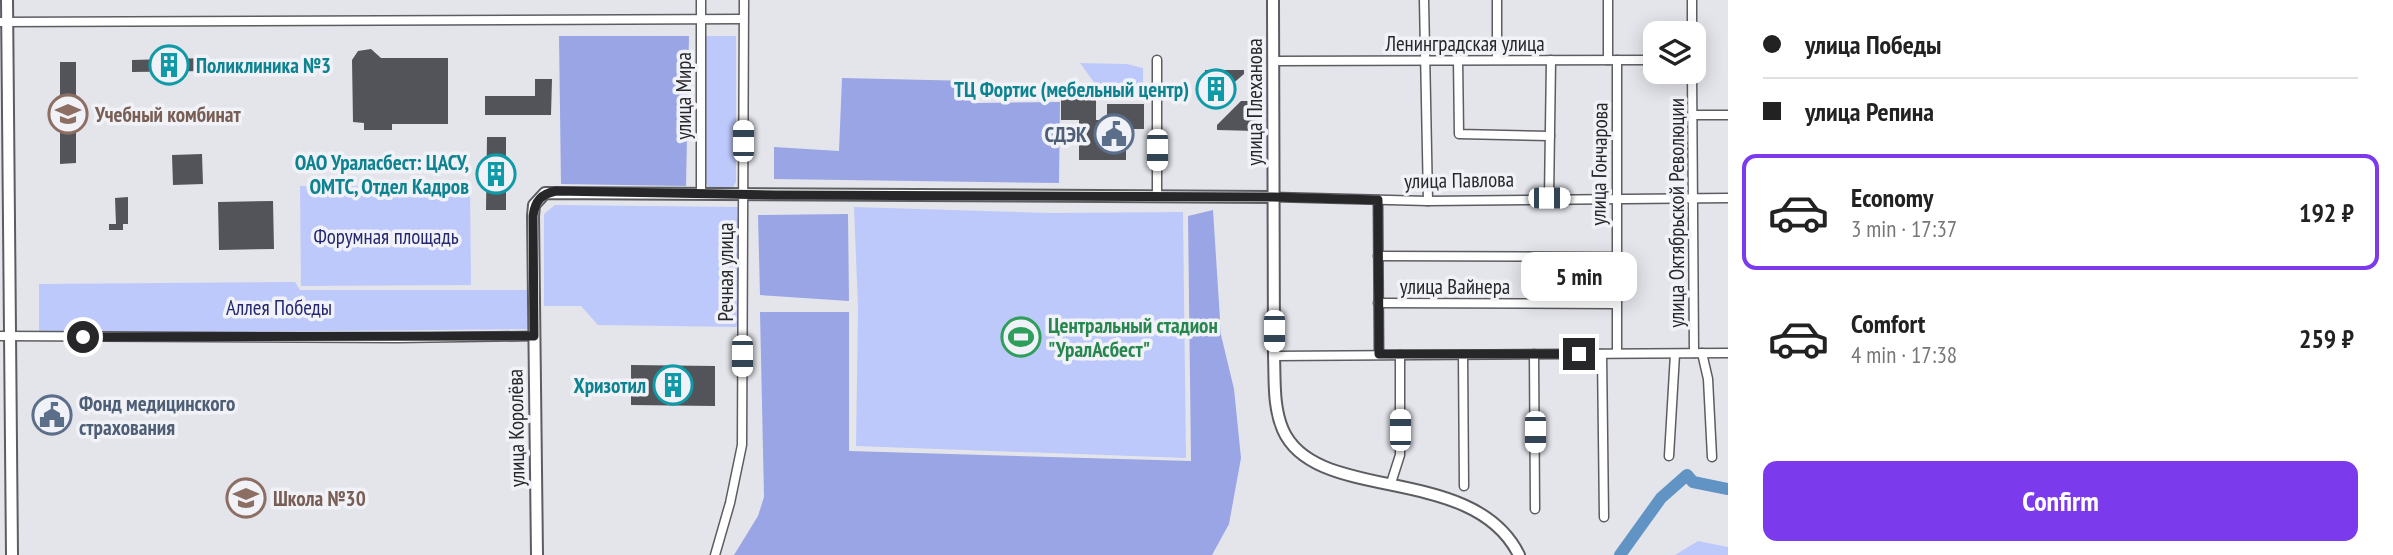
<!DOCTYPE html>
<meta charset="utf-8">
<style>
:root{--surface:#fff;--page:#f2f2f2;--text:#222;--muted:#767676;--line:#e0e0e0;--accent:#7c3aed}
body{margin:0;font-family:"PT Sans Narrow",sans-serif;background:var(--page);color:var(--text);height:100vh;display:flex;flex-direction:column;font-size:26px;white-space:nowrap}
*{box-sizing:border-box;margin:0}
p{font-size:23px;color:var(--muted)}
.icon{flex:none;width:38px;height:38px;fill:none;stroke:currentColor;stroke-width:2;stroke-linecap:round;stroke-linejoin:round}
.map{position:relative;flex:1;overflow:hidden}
.drawer{display:flex;flex-direction:column;background:var(--surface);width:665px}
.drawer>*{flex:none}
.guide{display:grid;align-content:center;height:154px;padding:0 35px;background:var(--surface)}
.fabs{position:absolute;left:1643px;top:21px;display:grid;gap:14px}
.fabs a{display:grid;place-items:center;width:63px;height:63px;border-radius:14px;background:var(--surface);box-shadow:0 4px 18px #0003;font-size:35px}
.end{position:absolute;width:32px;height:32px;margin:-16px;border:9px solid #272729;background:#fff;box-shadow:0 0 0 4px #fff}
.from{border-radius:50%}
.bubble{position:absolute;height:49px;border-radius:14px;background:var(--surface);box-shadow:0 4px 18px #0003;font-size:23px;font-weight:700;line-height:49px;text-align:center}
.car{position:absolute;width:21px;height:42px;margin:-21px -10px;border-radius:9px;box-shadow:0 0 5px 2px #0007;background:linear-gradient(#fff 24%,#345 0 40%,#fff 0 76%,#345 0 86%,#fff 0)}
.guide b{display:flex;align-items:center;gap:24px;height:66px;font-size:26px}
.guide b+b{border-top:2px solid var(--line)}
.guide i{width:18px;height:18px;background:var(--text)}
ul{padding:0;list-style:none}
li{display:flex;align-items:center;gap:21px;height:116px;margin:0 14px 10px;padding:0 21px;border:4px solid transparent;border-radius:14px}
li div{flex:1}
li b{display:block;font-size:26px}
li em{font-style:normal;font-weight:700}
li.on{border-color:var(--accent)}
li>.icon{width:63px;height:63px;stroke-width:1.5}
.button{display:flex;gap:14px;margin-top:auto;padding:14px 35px}
.button a{flex:1;height:80px;border-radius:14px;background:var(--accent);color:#fff;font-size:28px;font-weight:700;line-height:80px;text-align:center}
main{display:flex;flex:1;min-height:0}
.map>svg:first-child{display:block}
</style>
<main>
<div class="map">
<svg width="1728" height="555" viewBox="0 0 1728 555">
<rect width="100%" height="100%" fill="#e4e5eb"/>
<g fill="#bec9fb">
<polygon points="705,36 736,36 736,182 731,191 711,191 705,182"/>
<polygon points="1080,63 1127,64 1143,68 1143,88 1098,88"/>
<polygon points="300,186 470,187 471,285 301,286"/>
<polygon points="555,205 738,207 738,327 598,325 581,306 544,306 544,214"/>
<polygon points="854,207 1053,213 1183,212 1186,458 856,446 858,308"/>
<polygon points="295,282 300,290 529,290 529,329 39,334 39,284"/>
<polygon points="1698,541 1728,547 1728,555 1675,555"/>
</g>
<g fill="#99a5e4">
<polygon points="559,36 689,36 686,186 561,184"/>
<polygon points="842,78 973,81 977,103 1060,102 1059,183 774,179 774,147 839,151"/>
<polygon points="1213,210 1221,335 1234,389 1241,458 1229,524 1212,555 734,555 758,516 764,497 760,312 849,312 849,451 1191,461 1188,216"/>
<polygon points="848,214 849,301 760,295 758,215"/>
</g>
<g fill="none" stroke-linecap="round" stroke-linejoin="round">
<polyline stroke="#6193c5" stroke-width="12" points="1620,555 1661,498 1687,475 1693,482 1728,489"/>
</g>
<g fill="#535459">
<polygon points="371,49 381,58 448,58 448,124 392,124 392,130 364,130 364,123 353,122 352,60 358,51"/>
<polygon points="206,58 206,71 132,72 132,60"/>
<polygon points="60,62 76,62 76,163 60,164"/>
<polygon points="1205,70 1244,70 1244,74 1209,104 1205,104"/>
<polygon points="535,79 552,79 551,115 485,115 485,96 535,96"/>
<polygon points="1061,93 1096,93 1096,120 1107,120 1107,104 1144,104 1144,129 1126,129 1126,160 1079,160 1079,120 1061,120"/>
<polygon points="1241,101 1257,101 1257,131 1217,130 1217,125"/>
<polygon points="487,137 506,137 506,210 486,210"/>
<polygon points="202,154 203,184 173,185 172,155"/>
<polygon points="128,197 128,224 123,224 123,230 109,230 109,224 116,224 115,198"/>
<polygon points="273,201 274,249 219,250 218,202"/>
<polygon points="631,365 715,366 715,406 631,405"/>
</g>
<g fill="none" stroke-linecap="round" stroke-linejoin="round">
<g stroke="#5c5d61" stroke-width="11">
<g id="street">
<polyline points="1424,0 1428,201"/>
<polyline points="0,22 743,19"/>
<polyline points="1692,33 1692,0"/>
<polyline points="1458,59 1459,134 1550,136"/>
<polyline points="1497,59 1497,0"/>
<polyline points="1608,60 1608,0"/>
<polyline points="1274,61 1656,60"/>
<polyline points="1692,72 1694,353"/>
<polyline points="1693,115 1728,115"/>
<polyline points="701,193 701,0"/>
<polyline points="1157,197 1157,60"/>
<polyline points="1273,197 1428,201 1728,198"/>
<polyline points="1549,198 1551,60"/>
<polyline points="1378,200 1379,354"/>
<polyline points="1378,256 1616,257"/>
<polyline points="1378,303 1616,304"/>
<polyline points="0,336 398,338 534,336"/>
<polyline points="1617,353 1617,60"/>
<polyline points="1702,353 1708,379 1712,457"/>
<polyline points="1534,354 1535,509"/>
<polyline points="1602,354 1604,517"/>
<polyline points="1463,355 1464,486"/>
<polyline points="1274,356 1728,353"/>
<polyline points="1669,456 1675,354"/>
<polyline points="1391,483 1400,455 1400,355"/>
<polyline points="715,555 730,503 742,445 744,0"/>
</g>
</g>
<g stroke="#5c5d61" stroke-width="14">
<g id="secondary">
<polyline points="7,0 12,555"/>
<path d="M1273,0L1274,356C1275,381 1273,407 1283,430C1316,505 1473,462 1519,555"/>
<polyline points="537,555 533,216 534,205 545,193 1273,197"/>
</g>
</g>
<use href="#street" stroke="#fff" stroke-width="8"/>
<use href="#secondary" stroke="#fff" stroke-width="10"/>
</g>
<g fill="none" stroke-linecap="round" stroke-linejoin="round">
<path stroke="#272729" stroke-width="9" d="M83,337L534,336L533,216C535,201 541,194 556,191L775,195L1273,197L1378,200L1379,354H1579"/>
</g>
<defs>
<g id="building-ring" transform="scale(2.0125)"><circle r="9.5" fill="#f1f2f8" stroke="#0f9aa8" stroke-width="1.5"/><path d="M-4-6H4V6H1V3H-1V6H-4ZM-2.5-4.3h1.7v1.8h-1.7ZM.8-4.3h1.7v1.8H.8ZM-2.5-1h1.7V.8h-1.7ZM.8-1h1.7V.8H.8Z" fill="#0f9aa8"/></g>
<g id="university-ring" transform="scale(2.0125)"><circle r="9.5" fill="#f1f2f8" stroke="#8d6e63" stroke-width="1.5"/><path d="M0-5L7-2L0 1L-7-2ZM-4 1L0 2.5L4 1V4Q0 6-4 4Z" fill="#8d6e63"/></g>
<g id="civic-ring" transform="scale(2.0125)"><circle r="9.5" fill="#f1f2f8" stroke="#5c6f8a" stroke-width="1.5"/><path d="M-.6-6.5H3V-4.5H.6V-3L4-1V1h2V6H-6V1h2V-1L-.6-3ZM-1.2 2.5V6h2.4V2.5Z" fill="#5c6f8a"/></g>
<g id="stadium-ring" transform="scale(2.0125)"><circle r="9.5" fill="#f1f2f8" stroke="#2e9e5b" stroke-width="1.5"/><path d="M0-5a6.5 5 0 1 0 0 10a6.5 5 0 1 0 0-10ZM-3.5-1.8h7v3.6h-7Z" fill="#2e9e5b"/></g>
<g id="school-ring" transform="scale(2.0125)"><circle r="9.5" fill="#f1f2f8" stroke="#8d6e63" stroke-width="1.5"/><path d="M0-5L7-2L0 1L-7-2ZM-4 1L0 2.5L4 1V4Q0 6-4 4Z" fill="#8d6e63"/></g>
</defs>
<g fill-rule="evenodd">
<use href="#building-ring" x="169" y="65"/>
<use href="#building-ring" x="1216" y="89"/>
<use href="#university-ring" x="68" y="114"/>
<use href="#civic-ring" x="1114" y="134"/>
<use href="#building-ring" x="496" y="174"/>
<use href="#stadium-ring" x="1021" y="337"/>
<use href="#building-ring" x="673" y="385"/>
<use href="#civic-ring" x="52" y="415"/>
<use href="#school-ring" x="246" y="498"/>
</g>
<g text-anchor="middle" dominant-baseline="central" stroke-width="7" stroke-linejoin="round" paint-order="stroke">
<g font-size="21" fill="#272729" stroke="#f1f2f8">
<text x="1465" y="43">Ленинградская улица</text>
<text transform="translate(683 96) rotate(-90)">улица Мира</text>
<text transform="translate(1254 102) rotate(-90)">улица Плеханова</text>
<text transform="translate(1599 164) rotate(-89)">улица Гончарова</text>
<text transform="translate(1459 180) rotate(-1)">улица Павлова</text>
<text transform="translate(1676 213) rotate(-90)">улица Октябрьской Революции</text>
<text transform="translate(725 272) rotate(-90)">Речная улица</text>
<text x="1455" y="286">улица Вайнера</text>
<text transform="translate(516 428) rotate(-91)">улица Королёва</text>
</g>
<g font-size="21" font-weight="bold" fill="#0d838f" stroke="#f1f2f8" text-anchor="end">
<text x="196" y="65" text-anchor="start">Поликлиника №3</text>
<text x="1189" y="89">ТЦ Фортис (мебельный центр)</text>
<text x="469" y="162">ОАО Ураласбест: ЦАСУ,<tspan x="469" dy="24">ОМТС, Отдел Кадров</tspan></text>
<text x="646" y="385">Хризотил</text>
</g>
<g font-size="21" font-weight="bold" fill="#785e54" stroke="#f1f2f8" text-anchor="start">
<text x="95" y="114">Учебный комбинат</text>
<text x="273" y="498">Школа №30</text>
</g>
<g font-size="21" font-weight="bold" fill="#4e5e75" stroke="#f1f2f8" text-anchor="end">
<text x="1087" y="134">СДЭК</text>
<text x="79" y="403" text-anchor="start">Фонд медицинского<tspan x="79" dy="24">страхования</tspan></text>
</g>
<g font-size="21" fill="#252871" stroke="#f1f2f8">
<text x="386" y="236">Форумная площадь</text>
<text x="279" y="307">Аллея Победы</text>
</g>
<g font-size="21" font-weight="bold" fill="#27864d" stroke="#f1f2f8" text-anchor="start">
<text x="1048" y="325">Центральный стадион<tspan x="1048" dy="24">"УралАсбест"</tspan></text>
</g>
</g>
</svg>
<div class="fabs">
<a><svg class="icon" aria-label="layers" viewBox="0 0 24 24"><path d="M12 4l9 5-9 5-9-5zM3 14l9 5 9-5"/></svg></a>
</div>
<i class="end from" style="left:83px;top:337px"></i>
<i class="end" style="left:1579px;top:354px"></i>
<div class="bubble" style="left:1521px;top:252px;width:116px">5 min</div>
<i class="car" style="left:743px;top:141px;rotate:0deg"></i>
<i class="car" style="left:1157px;top:150px;rotate:180deg"></i>
<i class="car" style="left:1549px;top:198px;rotate:90deg"></i>
<i class="car" style="left:1274px;top:331px;rotate:180deg"></i>
<i class="car" style="left:742px;top:356px;rotate:180deg"></i>
<i class="car" style="left:1400px;top:430px;rotate:0deg"></i>
<i class="car" style="left:1535px;top:432px;rotate:180deg"></i>
</div>
<section class="drawer">
<div class="guide">
<b><i class="from"></i>улица Победы</b>
<b><i></i>улица Репина</b>
</div>
<ul>
<li class="on"><svg class="icon" aria-label="car" viewBox="0 0 24 24"><path d="M5 17H2v-5l4-1 3-4h7l3 4 3 1v5h-3M9 17h6M6 11h13"/><circle cx="7" cy="17" r="2"/><circle cx="17" cy="17" r="2"/></svg><div><b>Economy</b><p>3 min · 17:37</p></div><em>192 ₽</em></li>
<li><svg class="icon" aria-label="car" viewBox="0 0 24 24"><path d="M5 17H2v-5l4-1 3-4h7l3 4 3 1v5h-3M9 17h6M6 11h13"/><circle cx="7" cy="17" r="2"/><circle cx="17" cy="17" r="2"/></svg><div><b>Comfort</b><p>4 min · 17:38</p></div><em>259 ₽</em></li>
</ul>
<div class="button"><a>Confirm</a></div>
</section>
</main>
